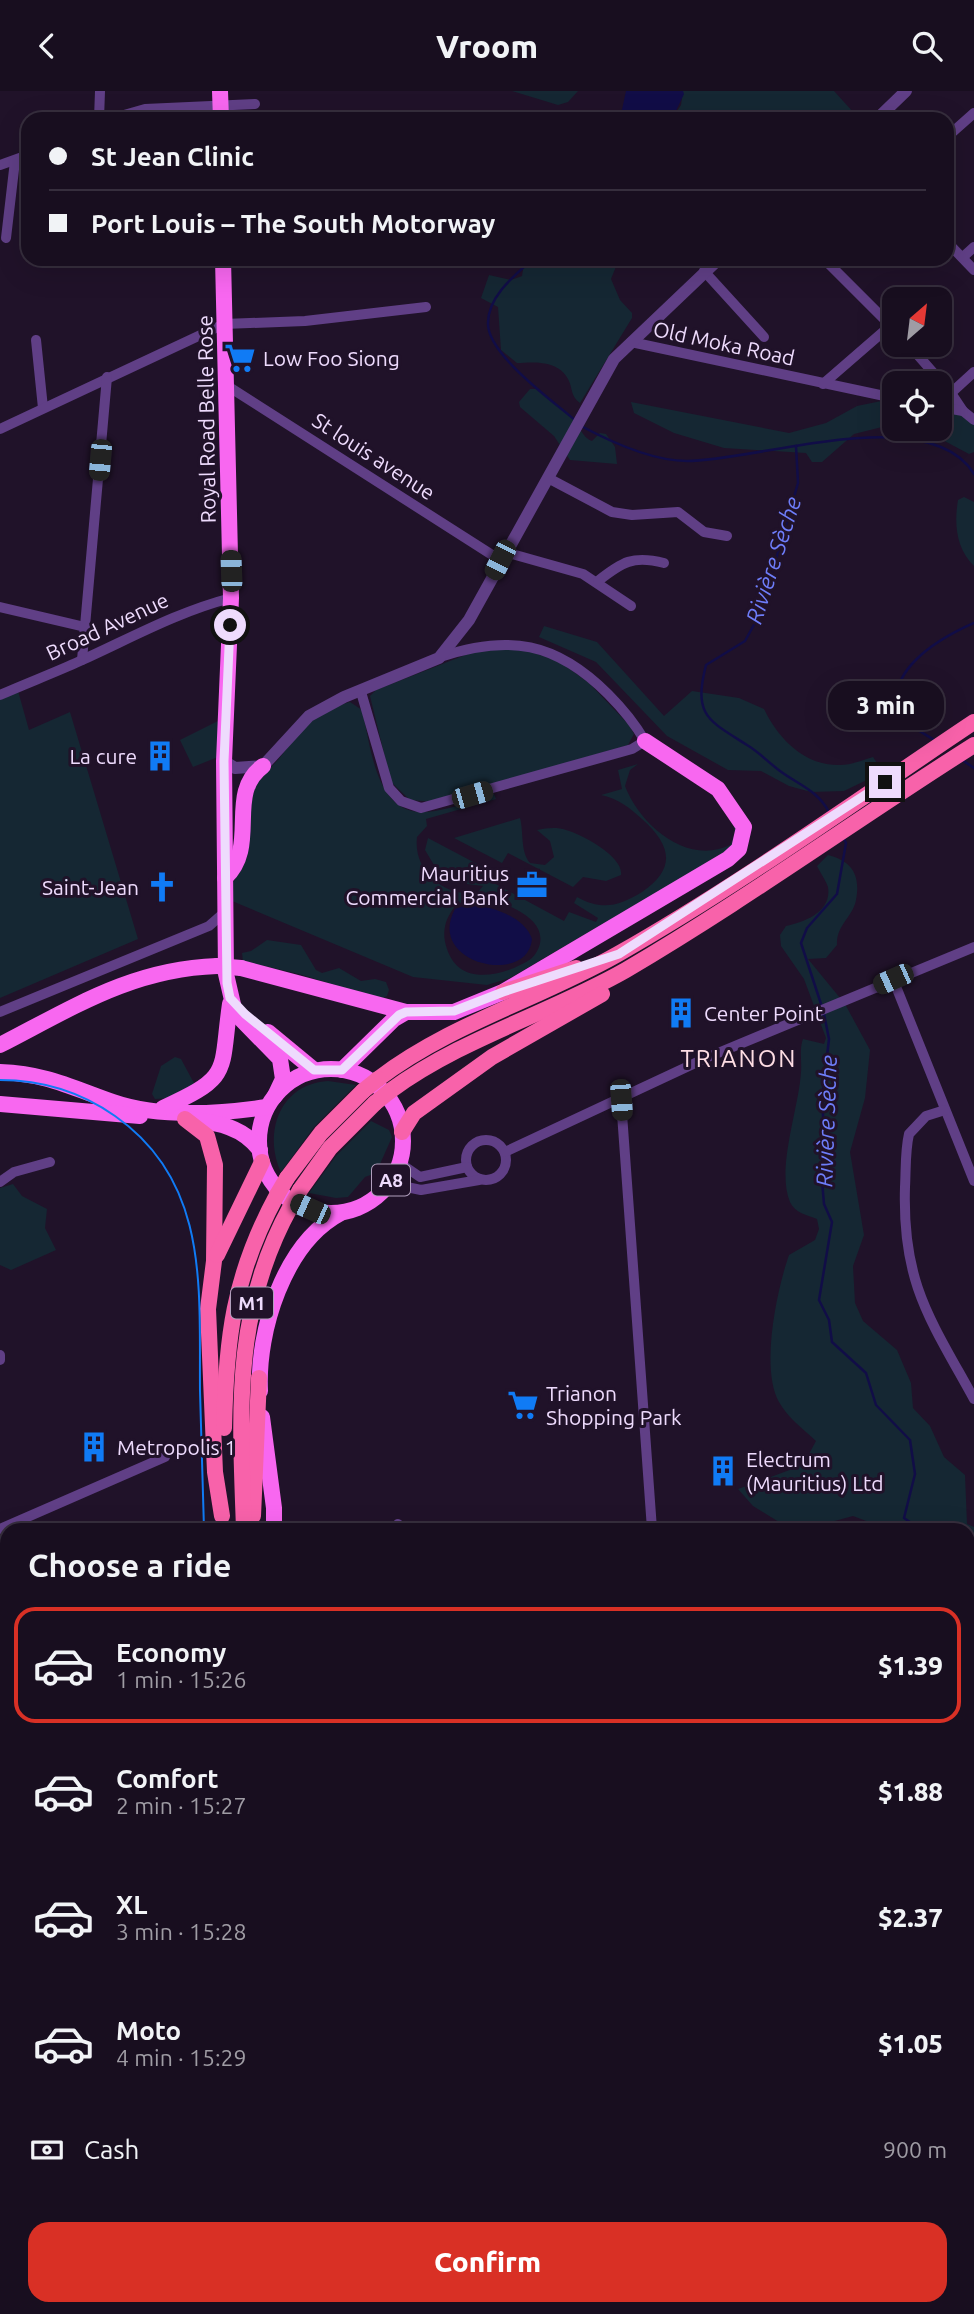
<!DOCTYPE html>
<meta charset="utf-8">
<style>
:root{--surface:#180e1f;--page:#251c2c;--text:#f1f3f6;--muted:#9f9ca4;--line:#362e3d;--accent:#d93025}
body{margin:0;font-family:Ubuntu,sans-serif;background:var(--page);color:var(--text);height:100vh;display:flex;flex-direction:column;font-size:26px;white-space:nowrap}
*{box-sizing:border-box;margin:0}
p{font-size:23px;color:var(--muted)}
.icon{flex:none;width:38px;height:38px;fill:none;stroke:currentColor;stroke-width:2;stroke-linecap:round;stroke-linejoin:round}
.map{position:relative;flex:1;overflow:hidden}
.drawer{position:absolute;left:0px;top:1432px;width:975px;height:793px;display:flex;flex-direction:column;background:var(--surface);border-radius:21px 21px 0 0;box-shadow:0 7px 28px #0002,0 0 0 2px var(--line)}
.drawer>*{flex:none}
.banner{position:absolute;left:21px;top:21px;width:933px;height:154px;border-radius:21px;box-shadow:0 7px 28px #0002,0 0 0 2px var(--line);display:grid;align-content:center;height:154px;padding:0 28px;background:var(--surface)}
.needle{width:46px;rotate:28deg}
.buttons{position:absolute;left:882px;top:196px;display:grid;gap:14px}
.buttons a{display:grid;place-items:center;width:70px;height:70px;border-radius:14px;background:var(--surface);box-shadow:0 7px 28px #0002,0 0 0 2px var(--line);font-size:35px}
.end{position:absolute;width:32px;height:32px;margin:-16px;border:9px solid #eedbfd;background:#111;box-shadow:0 0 0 4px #111}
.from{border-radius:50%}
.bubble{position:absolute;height:49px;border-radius:21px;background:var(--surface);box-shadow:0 7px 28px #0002,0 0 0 2px var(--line);font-size:23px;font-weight:800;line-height:49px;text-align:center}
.car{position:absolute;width:21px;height:42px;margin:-21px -10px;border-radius:9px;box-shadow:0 0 5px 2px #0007;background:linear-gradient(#222 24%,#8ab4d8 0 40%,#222 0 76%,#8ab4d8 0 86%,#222 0)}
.banner b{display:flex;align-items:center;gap:24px;height:66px;font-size:26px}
.banner b+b{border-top:2px solid var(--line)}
.banner i{width:18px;height:18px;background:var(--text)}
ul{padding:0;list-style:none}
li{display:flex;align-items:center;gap:21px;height:116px;margin:0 14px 10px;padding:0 14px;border:4px solid transparent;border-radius:21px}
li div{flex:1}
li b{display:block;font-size:26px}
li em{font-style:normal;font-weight:800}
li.current{border-color:var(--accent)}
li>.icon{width:63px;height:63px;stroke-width:1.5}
h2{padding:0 28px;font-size:32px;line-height:84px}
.pay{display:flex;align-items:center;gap:18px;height:77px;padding:0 28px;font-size:26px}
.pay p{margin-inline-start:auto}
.action{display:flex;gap:14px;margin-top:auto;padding:14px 28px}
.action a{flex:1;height:80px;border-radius:21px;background:var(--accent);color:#fff;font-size:28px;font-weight:800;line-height:80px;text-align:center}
header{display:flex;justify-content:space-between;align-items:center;height:91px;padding:0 28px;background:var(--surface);font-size:32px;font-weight:800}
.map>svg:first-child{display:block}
</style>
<header><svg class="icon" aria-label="back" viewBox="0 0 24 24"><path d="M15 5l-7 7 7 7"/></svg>Vroom<svg class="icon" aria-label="search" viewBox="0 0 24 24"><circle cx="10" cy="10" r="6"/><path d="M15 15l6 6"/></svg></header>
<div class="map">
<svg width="974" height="2223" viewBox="0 0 974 2223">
<rect width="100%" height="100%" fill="#201229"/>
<g fill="#152733" fill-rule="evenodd">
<polygon points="512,0 578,0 568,11 558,14"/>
<polygon points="683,0 834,0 854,22 848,28 672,28 681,14"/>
<path d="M513,168H619L611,188L620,209L632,222V227L580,312C570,305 573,297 568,288C558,269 534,271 517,272L501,259L498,216L481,207L489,184L511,189L522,185L523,179Z"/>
<path d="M530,298H536C546,308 560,314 569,323C578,331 582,347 592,350L600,342L606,343L615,356L617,373L570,369L554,345L520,316L519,311Z"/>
<polygon points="891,308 894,308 894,333 854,343 822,371 812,371 806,362 724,357 674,342 634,322 631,311 789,342 826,332 857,315"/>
<polygon points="940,317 974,328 974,361 969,363 922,338 940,338"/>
<path d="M964,406L974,411V475C956,458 954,433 958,409Z"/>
<path d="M544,535L597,551L664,625L692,600L739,607L764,618C778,647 804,675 840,674C851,674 863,669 873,666L879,675L875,685L844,700L811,701L789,695L761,680L728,679L667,645L596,571L539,546Z"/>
<polygon points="478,559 526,559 560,571 589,592 629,634 634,643 628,654 434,711 410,709 391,691 370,605 376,599"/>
<polygon points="18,600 29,639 70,621 138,848 0,907 0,608"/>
<path d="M350,611L362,619C371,654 375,724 425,721C448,720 472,709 494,703L496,708L426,728L427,735L417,746C413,780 444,806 477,802L483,795L467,793L466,785L460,783L451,787L437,779L425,759L428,747L496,783L492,791L564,830L569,821L596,831L598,827L574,812L577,806C602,820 619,815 642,801C677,777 671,754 642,728C630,717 617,707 601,704L622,698L618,679L638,673L630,679L625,695C640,734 687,775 730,754L735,743L733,731L737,741L731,758L510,887L487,894L413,886L232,810V793L240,779L255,685C278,676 283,661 297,642C308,629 334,615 350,611ZM476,807C499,808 557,828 536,862C531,870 522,873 514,877C488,887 458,890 447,858C441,841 445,827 457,813Z"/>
<polygon points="220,629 223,664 193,676 180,649"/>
<path d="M520,727C524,742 520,760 530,772L545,774L554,766L550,750L537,739C547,737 557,736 566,739C582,743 624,766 621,784L606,790L583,786L573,796L508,762L502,772L454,747Z"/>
<path d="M828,764C851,770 861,783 856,809C853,826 836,834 837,854L826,867L808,868L845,913L870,959L865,1007L850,1061L864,1144L853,1175L855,1212L863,1230L897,1259L911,1292L913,1317L930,1335L944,1366L965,1384L967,1433L974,1436V1558L968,1566V1438H879L877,1434L853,1425L805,1438H784L779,1431L753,1415L738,1398L803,1374L816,1350C803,1338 788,1327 779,1311C760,1278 777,1198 789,1164L815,1149L819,1138L817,1128C807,1124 795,1122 790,1111C776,1078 799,1017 801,981C802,970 799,959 803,948L824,953L826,947L804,888L781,855L780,844L786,835C805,831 832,821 828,796C826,790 820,781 817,775Z"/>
<polygon points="267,849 301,854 316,879 322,882 339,877 361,890 375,888 386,891 389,899 387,905 381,908 299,883 243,870 242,862 251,860"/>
<polygon points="175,966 181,968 195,994 172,1007 155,1008 152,1003 161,975"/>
<path d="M328,990L356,994L314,1036L281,1081C263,1041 280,993 328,990Z"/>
<polygon points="371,1030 389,1039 392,1046 376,1082 365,1086 348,1106 336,1107 309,1102 336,1065"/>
<polygon points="13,1093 22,1105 47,1118 45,1137 56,1159 11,1179 0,1174 0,1097"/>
</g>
<g fill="#110d47">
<polygon points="626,0 683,0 684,3 672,28 620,28"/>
<path d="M470,813C492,816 524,825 532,848C528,896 425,873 455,818Z"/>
</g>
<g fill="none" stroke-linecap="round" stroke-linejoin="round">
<g stroke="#110d47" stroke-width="2.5">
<path d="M533,168C515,184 488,205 488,232C487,263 553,310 576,330"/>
<path d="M581,335C611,351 652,370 687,370C757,370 930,309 974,383"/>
<path d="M796,355L798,392L761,521L745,550L706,574C693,625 708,629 747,654C759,661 769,672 780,680C799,694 817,699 829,721"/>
<path d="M934,649C925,643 914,638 907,630C873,585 940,547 974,532"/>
<polyline points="962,669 974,677"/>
<polyline points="822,916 801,852 807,837 837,803 846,752 844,748"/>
<polyline points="824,923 829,948 822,1008 825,1056 821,1078 824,1113 832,1131 819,1209 829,1229 832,1251 866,1282 876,1314 910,1349 915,1383 904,1427 920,1438"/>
<polyline points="968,1470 974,1468"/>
<polyline points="968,1539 974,1536"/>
<polyline points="596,2223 600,2217"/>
</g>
<g stroke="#603f86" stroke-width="10">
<polyline points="99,28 100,0"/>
<polyline points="110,28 145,18 255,13"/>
<polyline points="947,46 974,22"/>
<polyline points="0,74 28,64"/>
<polyline points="6,147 15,70"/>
<polyline points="947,151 974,179"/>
<polyline points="963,166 974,156"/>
<polyline points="824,168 894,238"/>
<polyline points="704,180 764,246"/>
<polyline points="36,249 43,317"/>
<polyline points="631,251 894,307"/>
<polyline points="909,254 951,302 963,320 974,329"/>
<polyline points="823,293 891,234"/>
<polyline points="226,294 500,469"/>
<polyline points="951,302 974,281"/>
<polyline points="940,316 963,320"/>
<polyline points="0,338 224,233 305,230 426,216"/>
<polyline points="548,387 612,421 632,424 678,421 704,441 727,445"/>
<polyline points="505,461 583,483 631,515"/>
<path d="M598,490C622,471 633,464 664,472"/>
<polyline points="0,516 85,536"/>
<polyline points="82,569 107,286"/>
<path d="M361,601L389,697L401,710L421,717L632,658L645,650C634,631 623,618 608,603C556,551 509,543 440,566"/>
<path d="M0,604C27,592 54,582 80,570C131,547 177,521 231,507"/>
<polyline points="893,888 974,1090"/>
<polyline points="0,921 209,835 225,821"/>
<polyline points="621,1009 652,1438"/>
<path d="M945,1019L926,1025L909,1043C905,1060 906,1078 905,1096C902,1192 930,1228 974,1308"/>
<circle cx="486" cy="1069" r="20"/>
<polyline points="505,1061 706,967 974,856"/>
<polyline points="401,1065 404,1075 420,1086 467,1076"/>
<polyline points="0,1091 14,1081 50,1071"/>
<polyline points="379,1103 397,1094 421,1099 479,1089"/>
<polyline points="0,1264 0,1269"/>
<polyline points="398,1433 400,1438"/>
<polyline points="0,1438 165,1366"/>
<polyline points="0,1604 7,1601"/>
<polyline points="0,1690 7,1687"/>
<polyline points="0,1773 7,1770"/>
<polyline points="0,1861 7,1858"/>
<polyline points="968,1879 974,1875"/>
<polyline points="0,1947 7,1944"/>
<polyline points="968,1993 974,1991"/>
<polyline points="0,2040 7,2037"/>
<polyline points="87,2217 89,2223"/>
</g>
<g stroke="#603f86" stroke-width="12">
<polyline points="877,28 906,0"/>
<polyline points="224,670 235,677 263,675 309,625 344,606 439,567 469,529 614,268 719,168"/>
</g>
<g stroke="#b277f9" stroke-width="14">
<polyline points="0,1555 7,1572"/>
<polyline points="0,2201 7,2198"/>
<polyline points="0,2217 7,2214"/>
<polyline points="462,2217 476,2223"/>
<polyline points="486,2223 502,2217"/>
</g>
<g stroke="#f867f0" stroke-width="16">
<polyline points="220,0 221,28"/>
<polyline points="223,168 231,507 224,670 226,883 235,922 280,968 283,988 275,1005"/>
<path d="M225,787C260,754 225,703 263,675"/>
<polyline points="241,877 406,921 454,921 503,901 728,768 739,758 744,736 718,698 645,650"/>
<polyline points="268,941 314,979"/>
<path d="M0,954C74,916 132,878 217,875"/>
<circle cx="331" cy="1050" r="72"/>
<polyline points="342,979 394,928 406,921"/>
<path d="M0,981C47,983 70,996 113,1011C159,1027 219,1023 267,1016"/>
<polyline points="0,1013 140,1025"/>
<path d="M163,1017C233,985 220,982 230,913"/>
<path d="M187,1028C216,1032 241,1034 260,1059"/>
<path d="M260,1300C257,1240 284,1152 341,1122"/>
<polyline points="262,1326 274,1417 274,1438"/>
</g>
<g stroke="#f862aa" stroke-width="16">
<polyline points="503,901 576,877"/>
<path d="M378,988C450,933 539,908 618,863C741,793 857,709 974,631"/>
<path d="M390,1000C462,947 549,923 626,879C745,809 857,728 974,654"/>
<polyline points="185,1028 207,1045 215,1074 214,1170 208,1218 215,1381 222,1425"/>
<polyline points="402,1041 414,1022 492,966 602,903"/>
<polyline points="287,1087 321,1042 363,1000"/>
<polyline points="300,1099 330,1057 375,1012"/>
<polyline points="217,1164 262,1071"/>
<path d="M224,1337C226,1248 233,1185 277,1104"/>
<polyline points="253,1425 259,1287"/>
<path d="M244,1438C240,1322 232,1221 291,1115"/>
<polyline points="232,2217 232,2223"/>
<polyline points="243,2217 243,2223"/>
<polyline points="261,2217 261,2223"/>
</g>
<g stroke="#107bf5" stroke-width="2">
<path d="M0,989C41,989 81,1001 115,1025C210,1091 199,1198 200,1300C201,1346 203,1392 204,1438"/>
<polyline points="213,2217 213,2223"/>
</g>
<polyline stroke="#f867f0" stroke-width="16" points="217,875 241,877"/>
<g stroke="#f862aa" stroke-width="16">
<polyline points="363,1000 378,988"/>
<polyline points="375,1012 390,1000"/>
<polyline points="277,1104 287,1087"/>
<polyline points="291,1115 300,1099"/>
</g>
</g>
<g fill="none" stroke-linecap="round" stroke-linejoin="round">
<polyline stroke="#eedbfd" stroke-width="9" points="230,534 224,670 227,892 230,907 245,923 314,979 342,979 399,924 406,921 454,920 503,901 619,863 885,691"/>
</g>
<defs>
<g id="supermarket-bare" transform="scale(2.415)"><path d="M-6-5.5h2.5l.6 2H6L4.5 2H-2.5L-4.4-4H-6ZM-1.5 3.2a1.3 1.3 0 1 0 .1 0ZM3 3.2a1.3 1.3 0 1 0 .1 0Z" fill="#107bf5" stroke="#201229" stroke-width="2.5" paint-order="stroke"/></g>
<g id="building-bare" transform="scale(2.415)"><path d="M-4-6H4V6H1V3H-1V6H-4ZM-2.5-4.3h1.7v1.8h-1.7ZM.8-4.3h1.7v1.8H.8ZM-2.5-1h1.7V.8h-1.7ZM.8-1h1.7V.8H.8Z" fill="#107bf5" stroke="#201229" stroke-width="2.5" paint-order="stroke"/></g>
<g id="office-bare" transform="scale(2.415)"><path d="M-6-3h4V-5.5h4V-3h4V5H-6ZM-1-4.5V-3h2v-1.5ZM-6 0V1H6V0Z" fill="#107bf5" stroke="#201229" stroke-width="2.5" paint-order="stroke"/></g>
<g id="church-bare" transform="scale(2.415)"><path d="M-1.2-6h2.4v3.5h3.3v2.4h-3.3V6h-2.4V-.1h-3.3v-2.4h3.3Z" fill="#107bf5" stroke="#201229" stroke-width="2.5" paint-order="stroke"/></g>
</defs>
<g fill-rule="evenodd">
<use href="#supermarket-bare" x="240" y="267"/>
<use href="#building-bare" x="160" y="665"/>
<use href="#office-bare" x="532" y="794"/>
<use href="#church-bare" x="162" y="796"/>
<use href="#building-bare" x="681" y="922"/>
<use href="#supermarket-bare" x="523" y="1314"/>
<use href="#building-bare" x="94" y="1356"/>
<use href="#building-bare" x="723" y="1380"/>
</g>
<g text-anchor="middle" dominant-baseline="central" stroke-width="6" stroke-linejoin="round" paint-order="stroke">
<g fill="#201229" stroke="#b09fbd" stroke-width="2">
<rect x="372" y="1073.5" width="38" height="31" rx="5"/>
<rect x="231" y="1196.5" width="42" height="31" rx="5"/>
</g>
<g font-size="19" font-weight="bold" fill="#eedbfd">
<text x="391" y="1089">A8</text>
<text x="252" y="1212">M1</text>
</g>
<g font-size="21" fill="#eedbfd" stroke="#201229">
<text transform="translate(724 252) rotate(12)">Old Moka Road</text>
<text transform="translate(206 328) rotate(-91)">Royal Road Belle Rose</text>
<text transform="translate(374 365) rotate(33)">St louis avenue</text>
<text transform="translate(107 535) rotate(-25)">Broad Avenue</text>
</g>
<g font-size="21" fill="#eedbfd" stroke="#201229" text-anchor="start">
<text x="263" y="267">Low Foo Siong</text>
<text x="137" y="665" text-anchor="end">La cure</text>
<text x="509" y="782" text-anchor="end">Mauritius<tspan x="509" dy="24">Commercial Bank</tspan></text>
<text x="139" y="796" text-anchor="end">Saint-Jean</text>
<text x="704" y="922">Center Point</text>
<text x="546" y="1302">Trianon<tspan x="546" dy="24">Shopping Park</tspan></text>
<text x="117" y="1356">Metropolis 1</text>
<text x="746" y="1368">Electrum<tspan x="746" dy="24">(Mauritius) Ltd</tspan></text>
</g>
<g font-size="23" font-style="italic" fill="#6e7df9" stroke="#201229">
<text transform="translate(773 469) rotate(-72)">Rivière Sèche</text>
<text transform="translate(826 1030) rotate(-88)">Rivière Sèche</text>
</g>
<g font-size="24" letter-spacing="2" fill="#fedde4" stroke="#201229">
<text x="739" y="967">TRIANON</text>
</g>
</g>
</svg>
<div class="buttons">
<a><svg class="needle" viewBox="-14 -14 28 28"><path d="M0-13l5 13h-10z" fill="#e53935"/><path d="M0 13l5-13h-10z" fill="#9f9ca4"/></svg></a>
<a><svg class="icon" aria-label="locate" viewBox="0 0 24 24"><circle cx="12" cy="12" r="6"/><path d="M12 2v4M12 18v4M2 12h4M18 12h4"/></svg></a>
</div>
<i class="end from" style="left:230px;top:534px"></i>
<i class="end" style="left:885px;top:691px"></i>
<div class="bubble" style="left:828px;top:590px;width:116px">3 min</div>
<i class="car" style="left:100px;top:369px;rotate:185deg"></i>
<i class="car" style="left:500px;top:469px;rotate:207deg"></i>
<i class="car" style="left:231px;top:480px;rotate:358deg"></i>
<i class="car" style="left:472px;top:704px;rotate:74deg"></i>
<i class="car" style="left:893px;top:888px;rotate:246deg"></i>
<i class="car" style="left:621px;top:1009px;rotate:176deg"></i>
<i class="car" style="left:310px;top:1118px;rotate:294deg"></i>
<div class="banner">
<b><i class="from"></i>St Jean Clinic</b>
<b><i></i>Port Louis – The South Motorway</b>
</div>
<section class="drawer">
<h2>Choose a ride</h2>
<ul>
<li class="current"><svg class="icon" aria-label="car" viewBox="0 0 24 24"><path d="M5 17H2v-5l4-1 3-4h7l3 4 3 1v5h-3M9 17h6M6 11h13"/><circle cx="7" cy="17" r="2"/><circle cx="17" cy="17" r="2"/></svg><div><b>Economy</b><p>1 min · 15:26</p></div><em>$1.39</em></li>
<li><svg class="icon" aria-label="car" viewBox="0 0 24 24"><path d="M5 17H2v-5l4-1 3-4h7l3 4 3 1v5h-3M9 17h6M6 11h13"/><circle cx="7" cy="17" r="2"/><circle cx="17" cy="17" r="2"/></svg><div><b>Comfort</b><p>2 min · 15:27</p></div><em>$1.88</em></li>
<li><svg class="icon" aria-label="car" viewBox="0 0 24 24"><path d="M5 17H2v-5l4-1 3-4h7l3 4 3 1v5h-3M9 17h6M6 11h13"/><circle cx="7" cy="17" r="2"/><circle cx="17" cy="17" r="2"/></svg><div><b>XL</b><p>3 min · 15:28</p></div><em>$2.37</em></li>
<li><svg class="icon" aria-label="car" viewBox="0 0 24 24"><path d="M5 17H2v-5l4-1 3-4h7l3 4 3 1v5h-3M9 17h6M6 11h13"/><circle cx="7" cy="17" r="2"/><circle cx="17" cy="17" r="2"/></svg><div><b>Moto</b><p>4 min · 15:29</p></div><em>$1.05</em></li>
</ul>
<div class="pay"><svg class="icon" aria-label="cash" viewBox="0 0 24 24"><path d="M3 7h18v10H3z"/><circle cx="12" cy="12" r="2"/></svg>Cash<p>900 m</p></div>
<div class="action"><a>Confirm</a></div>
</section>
</div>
